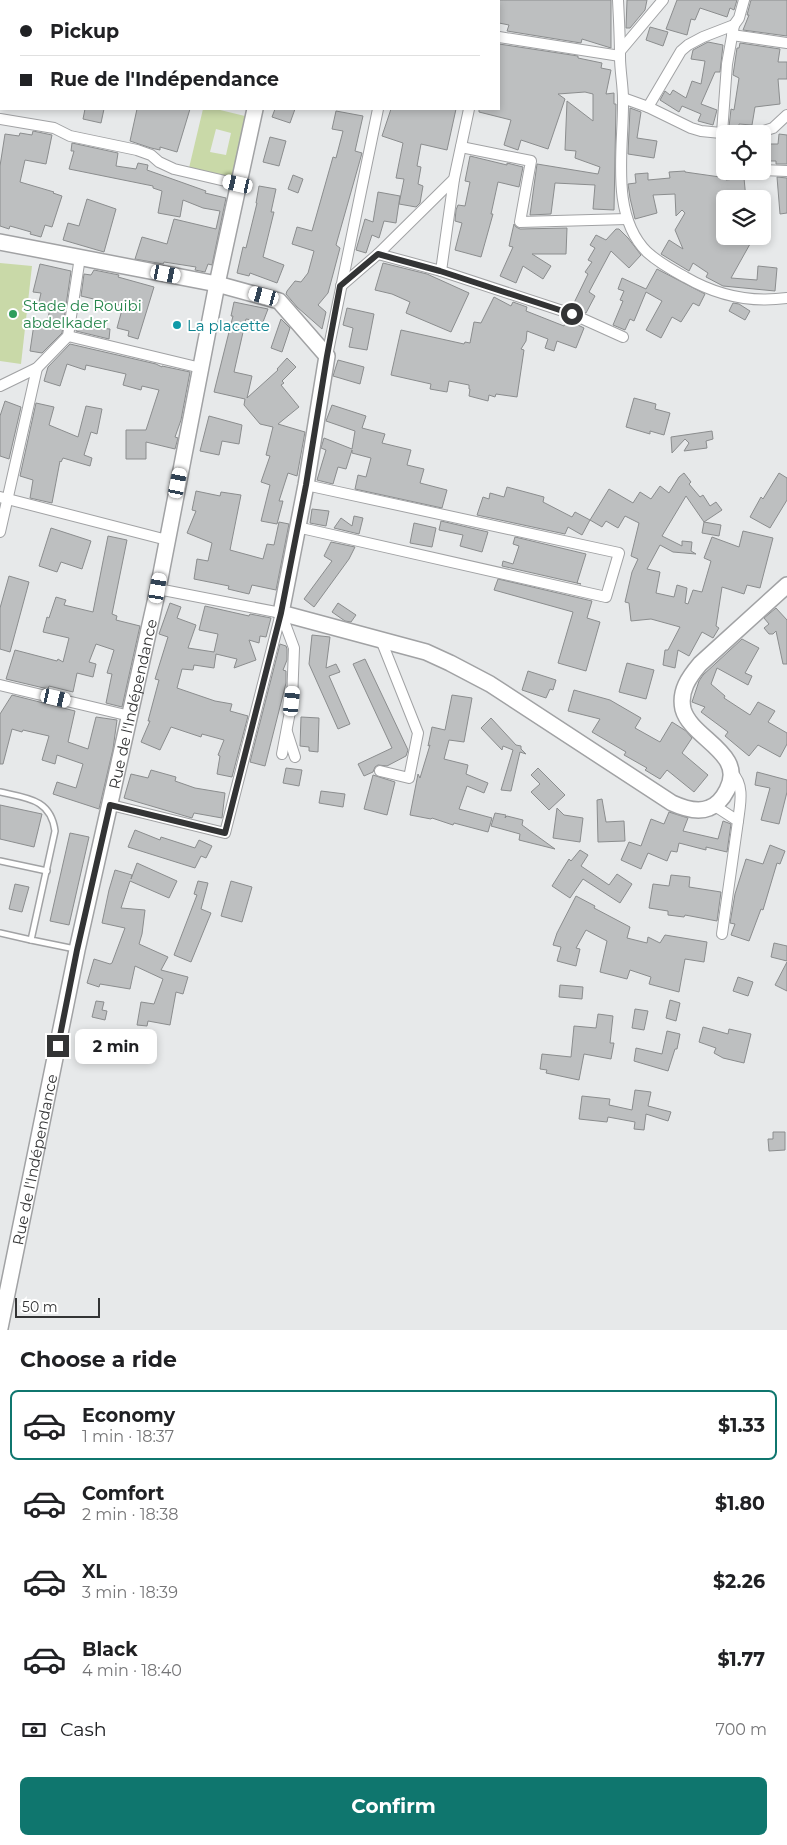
<!DOCTYPE html>
<meta charset="utf-8">
<style>
:root{--surface:#fff;--page:#f2f2f2;--text:#202124;--muted:#757577;--line:#e0e0e0;--accent:#0f766e}
body{margin:0;font-family:Montserrat,sans-serif;background:var(--page);color:var(--text);height:100vh;display:flex;flex-direction:column;font-size:19px;white-space:nowrap}
*{box-sizing:border-box;margin:0}
p{font-size:16px;color:var(--muted)}
.icon{flex:none;width:28px;height:28px;fill:none;stroke:currentColor;stroke-width:2;stroke-linecap:round;stroke-linejoin:round}
.map{position:relative;height:1330px;overflow:hidden}
.panel{display:flex;flex-direction:column;background:var(--surface);flex:1}
.panel>*{flex:none}
.guide{position:absolute;left:0px;top:0px;width:500px;height:110px;box-shadow:0 2px 8px #0003;display:grid;align-content:center;height:110px;padding:0 20px;background:var(--surface)}
.fabs{position:absolute;left:716px;top:125px;display:grid;gap:10px}
.fabs a{display:grid;place-items:center;width:55px;height:55px;border-radius:8px;background:var(--surface);box-shadow:0 2px 8px #0003;font-size:25px}
.scale{position:absolute;left:15px;bottom:12px;width:85px;box-sizing:border-box;padding-left:5px;border:2px solid #333435;border-top:0;font-size:14px;line-height:18px;white-space:nowrap;color:#333435;-webkit-text-stroke:4px #fff;paint-order:stroke}
.end{position:absolute;width:22px;height:22px;margin:-11px;border:6px solid #333435;background:#fff;box-shadow:0 0 0 2px #fff}
.from{border-radius:50%}
.bubble{position:absolute;height:35px;border-radius:8px;background:var(--surface);box-shadow:0 2px 8px #0003;font-size:16px;font-weight:700;line-height:35px;text-align:center}
.car{position:absolute;width:15px;height:30px;margin:-15px -8px;border-radius:6px;box-shadow:0 0 4px 1px #0007;background:linear-gradient(#fff 24%,#345 0 40%,#fff 0 76%,#345 0 86%,#fff 0)}
.guide b{display:flex;align-items:center;gap:18px;height:48px;font-size:19px}
.guide b+b{border-top:1px solid var(--line)}
.guide i{width:12px;height:12px;background:var(--text)}
ul{padding:0;list-style:none}
li{display:flex;align-items:center;gap:15px;height:70px;margin:0 10px 8px;padding:0 10px;border:2px solid transparent;border-radius:8px}
li div{flex:1}
li b{display:block;font-size:19px}
li em{font-style:normal;font-weight:700}
li.active{border-color:var(--accent)}
li>.icon{width:45px;height:45px;stroke-width:1.5}
h2{padding:0 20px;font-size:22px;line-height:60px}
.pay{display:flex;align-items:center;gap:12px;height:55px;padding:0 20px;font-size:19px}
.pay p{margin-inline-start:auto}
.primary-button{display:flex;gap:10px;margin-top:auto;padding:10px 20px}
.primary-button a{flex:1;height:58px;border-radius:8px;background:var(--accent);color:#fff;font-size:20px;font-weight:700;line-height:58px;text-align:center}
.map>svg:first-child{display:block}
</style>
<div class="map">
<svg width="787" height="1330" viewBox="0 0 787 1330">
<rect width="100%" height="100%" fill="#e7e9ea"/>
<g fill="#c9d9a8" fill-rule="evenodd">
<path d="M203,109H216L249,117L234,178L189,168ZM216,129L231,133L226,155L210,152Z"/>
<polygon points="0,263 32,266 21,364 0,361"/>
</g>
<g fill="#bdbfc0" stroke="#8b8d8e">
<polygon points="499,0 611,0 611,48 582,39 581,43 507,31 509,25 499,23"/>
<polygon points="627,0 647,0 645,10 630,28 626,28"/>
<polygon points="677,0 737,0 734,10 730,8 727,17 700,8 695,20 691,19 687,35 666,29"/>
<polygon points="751,0 787,0 787,36 743,30 749,15 747,15"/>
<polygon points="650,27 668,32 663,46 646,40"/>
<polygon points="708,42 723,45 720,72 715,72 701,104 717,110 713,125 698,121 701,114 682,106 679,112 660,100 665,91 670,95 673,90 686,98 692,81 701,84 705,61 691,59 693,50"/>
<polygon points="740,43 780,49 778,62 787,62 787,79 778,79 780,104 755,107 752,125 739,124 739,129 729,127 731,109 734,110 739,78 733,75 737,48 739,48"/>
<polygon points="499,44 578,56 578,58 602,63 601,68 611,70 606,94 614,93 614,104 616,104 614,210 593,209 595,185 555,183 551,214 530,215 537,164 598,174 600,167 575,158 576,151 565,150 567,101 593,121 593,94 585,92 558,94 565,99 548,149 521,140 518,150 504,145 511,120 479,112 479,109 499,109"/>
<polygon points="630,108 641,112 637,138 657,141 654,158 628,154"/>
<polygon points="85,109 104,109 101,123 83,119"/>
<polygon points="137,109 190,109 177,152 160,147 160,150 151,148 130,141"/>
<polygon points="275,109 295,109 290,123 272,117"/>
<polygon points="391,109 456,109 447,150 421,144 417,166 421,167 418,184 423,186 420,203 416,207 399,204 404,179 396,178 403,143 382,136"/>
<polygon points="336,111 363,116 355,151 362,153 336,245 340,248 328,293 318,305 326,312 322,329 297,307 286,294 287,291 295,281 301,282 308,273 314,251 292,244 297,227 312,231 333,157 336,158 343,131 332,129"/>
<polygon points="33,131 52,135 46,164 25,160 20,182 54,192 53,193 62,196 52,227 45,225 41,237 30,234 31,232 10,226 9,229 0,226 0,166 5,134 19,136 20,133 32,135"/>
<polygon points="779,134 787,135 787,164 776,164 776,161 762,161 762,144 778,144"/>
<polygon points="270,137 286,141 279,166 263,162"/>
<polygon points="72,143 118,153 116,166 136,169 138,163 148,165 147,170 206,191 205,193 226,198 212,265 208,264 205,272 195,270 196,267 164,262 163,264 135,259 142,237 167,244 174,219 216,229 220,211 203,208 183,200 180,217 158,213 162,191 153,188 153,186 69,169 74,151 71,151"/>
<polygon points="470,156 507,165 507,163 523,167 519,187 498,182 491,214 493,214 481,257 455,250 462,223 455,221 456,210 458,205 465,206 470,182 465,181"/>
<polygon points="685,171 685,172 727,178 726,180 744,178 746,199 725,199 725,212 721,213 722,236 736,236 750,244 731,278 757,280 758,266 777,268 775,291 723,286 706,277 708,273 693,263 689,271 661,254 669,240 683,249 675,230 685,213 682,210 676,216 675,194 653,195 657,213 635,219 630,198 628,184 636,183 635,174 648,173 648,180 670,178 669,172"/>
<polygon points="293,175 303,179 298,193 288,189"/>
<polygon points="777,177 787,178 787,213 780,214"/>
<polygon points="259,186 276,189 271,212 274,212 263,257 284,265 277,283 250,273 249,276 237,273 243,247 246,248 257,203 256,203"/>
<polygon points="378,192 400,196 396,223 384,221 379,238 372,235 366,253 356,250 365,219 373,222"/>
<polygon points="87,199 116,209 104,252 63,240 68,223 79,226"/>
<polygon points="514,224 516,227 520,229 567,228 566,254 532,254 551,266 543,279 523,266 516,283 500,276 513,247 509,246"/>
<polygon points="616,229 619,229 628,238 641,255 629,268 611,251 589,292 595,296 586,313 572,307 588,274 585,272 592,262 588,260 595,248 590,245 596,235 606,240"/>
<polygon points="383,263 427,274 469,293 451,332 406,313 410,302 392,294 375,290"/>
<polygon points="40,264 71,271 62,333 42,353 30,351 34,324 46,326 50,309 38,306 41,293 33,292"/>
<polygon points="657,269 705,294 699,306 693,303 681,322 672,317 661,338 646,330 662,301 646,292 634,321 630,319 625,330 613,325 623,301 620,300 624,291 618,289 622,278 646,289"/>
<polygon points="94,270 119,275 118,277 154,287 138,339 128,336 129,331 117,328 123,306 81,296 84,274 91,275"/>
<polygon points="494,297 511,306 513,302 527,307 526,311 564,326 566,319 584,328 576,348 557,341 554,351 545,348 548,339 527,331 526,341 521,349 524,350 517,397 496,394 495,397 489,395 488,401 469,396 470,389 469,389 469,385 449,381 447,392 430,389 431,384 391,375 401,330 464,344 465,342 470,343 474,322 481,323"/>
<polygon points="234,302 268,309 263,322 246,319 234,372 252,376 247,398 278,370 277,369 287,358 296,367 282,381 284,383 281,385 299,407 278,424 305,432 297,476 288,473 279,501 283,501 277,524 261,521 270,485 261,482 270,456 266,455 273,427 260,424 244,405 245,399 214,392 233,316 231,316"/>
<polygon points="733,303 739,304 750,311 745,320 729,311"/>
<polygon points="347,308 374,314 367,350 349,347 353,328 343,325"/>
<polygon points="281,319 290,328 282,352 271,348"/>
<polygon points="76,326 110,329 109,339 76,331"/>
<polygon points="70,344 156,364 162,367 162,366 190,372 181,420 175,437 178,438 175,449 146,442 146,459 126,459 126,430 146,430 159,390 142,386 141,390 123,385 126,374 86,365 85,370 67,364 60,386 44,381 48,367"/>
<polygon points="338,360 364,367 360,384 333,376"/>
<polygon points="634,398 656,404 655,409 670,413 664,435 650,431 650,434 626,427"/>
<polygon points="5,401 21,407 9,459 0,456 0,416"/>
<polygon points="36,403 54,407 49,425 78,437 86,406 102,409 97,434 91,432 84,455 92,458 90,466 63,458 61,462 60,461 52,503 30,498 33,480 20,476"/>
<polygon points="332,405 366,416 362,428 385,434 382,443 411,450 407,465 424,469 420,483 447,490 442,508 355,489 358,475 366,477 371,458 352,453 352,450 346,469 338,467 333,484 317,480 326,450 321,448 324,438 352,449 355,431 326,421"/>
<polygon points="209,416 242,425 239,444 222,441 219,455 200,451"/>
<polygon points="712,431 713,439 706,441 707,448 684,451 689,443 685,439 672,453 671,437"/>
<polygon points="684,473 691,482 689,484 700,497 703,495 710,506 716,502 722,510 704,522 686,496 662,536 682,546 682,541 692,542 691,551 696,554 673,552 660,545 647,569 660,572 656,593 674,597 677,585 687,588 685,603 688,604 693,590 702,592 711,561 704,558 712,537 739,547 743,531 773,538 760,588 747,585 744,594 722,587 716,626 719,628 713,638 702,632 689,656 678,650 675,668 663,665 665,650 668,650 680,627 651,619 631,621 629,603 625,602 632,572 638,559 631,556 639,523 625,516 618,528 606,521 602,527 590,520 609,489 633,503 640,492 651,499 660,486 669,493 679,477"/>
<polygon points="779,473 787,478 787,500 770,528 750,517 761,497 763,499"/>
<polygon points="507,487 544,497 543,502 572,517 575,512 590,520 582,535 568,527 565,534 477,515 483,497 489,499 490,493 504,497"/>
<polygon points="196,491 220,496 221,492 241,495 230,550 263,559 267,544 274,545 279,522 289,524 276,590 252,585 249,594 228,589 229,586 194,579 197,559 208,561 212,543 187,533 196,511 192,510"/>
<polygon points="312,509 329,511 326,526 310,523"/>
<polygon points="354,516 363,518 359,534 334,528 341,518 352,526"/>
<polygon points="441,521 488,532 482,552 460,546 463,535 439,530"/>
<polygon points="704,522 721,525 719,536 702,533"/>
<polygon points="414,523 436,528 432,547 410,543"/>
<polygon points="51,528 91,541 82,569 61,562 57,572 39,566"/>
<polygon points="108,536 127,540 112,614 117,616 116,620 140,626 122,707 106,703 112,674 107,673 114,650 96,644 89,662 96,664 93,677 77,673 73,692 49,686 48,689 6,679 15,650 57,661 58,659 63,662 69,638 43,632 47,617 49,618 56,597 66,600 64,605 93,612"/>
<polygon points="515,537 586,554 577,583 581,584 502,566 503,561 513,564 519,546 513,544"/>
<polygon points="331,542 355,547 349,559 314,607 304,599 332,561 324,556"/>
<polygon points="9,576 29,582 10,652 0,649 0,608"/>
<polygon points="498,579 592,601 587,618 600,622 586,671 558,663 573,612 494,590"/>
<polygon points="170,603 181,607 177,618 196,625 188,648 214,652 218,634 199,630 205,606 249,616 250,614 271,618 266,637 260,636 259,643 249,640 256,660 234,668 237,659 216,654 214,668 194,665 193,670 182,669 177,688 215,701 232,704 230,711 248,716 232,777 217,774 220,756 218,755 224,740 202,734 201,737 171,727 160,750 141,742 150,721 148,721 159,680 155,679 168,637 159,634"/>
<polygon points="338,603 356,615 351,622 345,621 332,612"/>
<polygon points="776,608 787,620 787,664 783,664 776,631 773,634 769,634 764,628 769,624 764,618"/>
<polygon points="312,635 330,637 326,668 336,664 340,672 329,676 350,724 338,729 309,664"/>
<polygon points="742,639 759,648 745,673 752,676 748,685 717,668 711,684 725,696 724,698 750,715 758,702 775,711 768,722 787,733 787,744 780,757 758,745 749,756 725,736 728,732 701,712 705,707 692,702 699,681 703,675"/>
<polygon points="280,644 286,646 287,649 287,660 283,670 286,671 286,683 265,766 250,762"/>
<polygon points="365,659 408,750 406,756 387,766 378,765 375,767 373,772 364,776 358,764 392,748 353,664"/>
<polygon points="627,663 654,670 646,699 619,692"/>
<polygon points="528,671 556,680 553,690 550,689 546,698 522,690"/>
<polygon points="574,690 610,700 641,718 635,728 660,742 672,722 686,731 692,738 682,753 708,775 694,792 667,770 660,779 645,770 647,768 624,755 626,752 592,732 600,719 568,711"/>
<polygon points="12,695 75,711 68,742 88,749 96,717 117,720 113,749 99,809 53,794 57,782 76,788 83,764 57,755 55,764 42,760 49,736 23,730 22,732 12,729 3,764 0,764 0,714"/>
<polygon points="452,695 472,698 464,742 449,740 444,759 468,765 466,774 488,783 484,793 467,786 459,809 492,818 488,832 454,823 453,825 432,818 431,819 410,815 418,774 420,778 430,745 428,746 432,727 445,730"/>
<polygon points="301,717 319,718 318,752 309,751 309,747 300,746"/>
<polygon points="491,718 516,745 521,746 521,749 526,754 520,752 511,791 501,790 513,750 503,746 502,750 481,728"/>
<polygon points="286,768 302,770 299,786 283,783"/>
<polygon points="538,768 565,795 549,810 531,792 540,784 531,775"/>
<polygon points="151,770 176,777 175,781 195,788 225,793 222,818 194,813 192,818 124,798 131,774 148,778"/>
<polygon points="757,772 787,780 787,792 779,824 761,820 770,788 755,785"/>
<polygon points="373,775 395,782 387,815 364,809"/>
<polygon points="321,791 345,794 343,807 319,803"/>
<polygon points="602,799 606,822 624,821 625,841 598,842 597,800"/>
<polygon points="0,805 42,814 34,847 0,839"/>
<polygon points="557,808 564,815 583,818 580,842 553,838"/>
<polygon points="669,812 688,818 683,831 718,839 723,821 731,824 727,852 706,847 706,850 679,843 677,852 671,851 667,861 648,853 641,869 621,860 629,842 641,846 651,819 664,824"/>
<polygon points="495,813 506,815 505,818 507,816 523,820 522,825 555,849 519,840 520,834 491,826"/>
<polygon points="135,830 160,840 161,837 195,848 199,840 212,846 206,858 201,856 195,868 128,847"/>
<polygon points="70,833 89,837 69,925 50,921"/>
<polygon points="770,845 785,851 780,864 777,863 763,910 761,909 749,941 731,935 735,924 730,923 735,894 746,859 763,864"/>
<polygon points="580,850 588,855 581,866 609,885 617,874 632,884 620,903 583,879 570,898 552,886 569,859 571,861"/>
<polygon points="137,863 177,881 169,898 130,881 121,908 145,910 142,934 139,944 168,957 161,970 188,977 183,994 176,992 170,1025 148,1021 147,1026 137,1025 141,1002 154,1004 163,979 135,966 130,989 100,984 99,987 87,983 94,959 110,964 112,963 125,928 102,923 109,890 115,870 132,875 131,879"/>
<polygon points="671,875 690,877 689,887 721,892 717,921 685,915 684,917 668,915 668,911 649,908 653,884 669,886"/>
<polygon points="198,881 208,883 201,909 211,913 191,962 174,955 197,895 194,894"/>
<polygon points="231,881 252,887 242,922 221,916"/>
<polygon points="15,884 29,887 22,912 9,909"/>
<polygon points="576,896 595,906 594,908 630,927 627,938 647,943 648,937 660,943 665,935 707,942 704,962 685,959 679,992 649,984 651,977 630,970 627,979 600,972 607,941 586,930 576,948 580,949 576,966 557,961 561,947 553,945 557,933"/>
<polygon points="774,943 787,946 787,961 771,957"/>
<polygon points="787,962 787,991 775,985"/>
<polygon points="738,977 753,982 748,996 733,991"/>
<polygon points="560,985 583,987 582,999 559,997"/>
<polygon points="670,1000 680,1003 676,1021 666,1018"/>
<polygon points="96,1001 104,1002 102,1010 107,1011 105,1020 92,1017"/>
<polygon points="635,1009 648,1011 644,1030 632,1028"/>
<polygon points="598,1014 613,1016 610,1043 614,1043 611,1059 584,1054 579,1080 546,1073 547,1070 540,1069 542,1054 571,1057 574,1026 596,1028"/>
<polygon points="703,1027 728,1034 729,1029 751,1034 744,1063 723,1058 714,1053 716,1048 699,1042"/>
<polygon points="667,1031 680,1034 677,1049 675,1049 668,1071 634,1061 636,1048 662,1054"/>
<polygon points="635,1090 651,1092 648,1106 671,1112 668,1121 646,1114 644,1130 634,1129 635,1122 608,1117 607,1122 579,1119 582,1096 610,1099 609,1105 632,1110"/>
<polygon points="773,1132 785,1132 785,1150 769,1151 768,1139 773,1139"/>
</g>
<g fill="none" stroke-linecap="round" stroke-linejoin="round">
<g stroke="#a1a2a4" stroke-width="8">
<g id="lane">
<path d="M0,792C27,798 51,799 55,831L31,940L75,949"/>
<polyline points="0,861 47,871"/>
<polyline points="0,933 31,940"/>
</g>
</g>
<g stroke="#a1a2a4" stroke-width="12">
<g id="street">
<polyline points="378,0 384,1"/>
<path d="M618,0C619,19 620,38 620,57C620,71 623,85 623,99C624,147 609,214 647,252C658,262 672,270 685,277C716,295 751,303 787,298"/>
<polyline points="32,1 32,0"/>
<polyline points="400,1 400,0"/>
<polyline points="488,1 488,0"/>
<polyline points="732,35 787,43"/>
<polyline points="499,37 620,56"/>
<polyline points="621,50 663,0"/>
<polyline points="0,67 1,64"/>
<polyline points="623,98 648,107 691,128 701,131 731,134"/>
<polyline points="648,107 681,51 688,45 703,37 734,25 739,18 744,0"/>
<polyline points="0,119 54,128 70,136 137,150 151,155 159,162 174,169 238,184"/>
<polyline points="722,133 727,64 734,25"/>
<polyline points="754,134 773,128 787,115"/>
<polyline points="461,147 531,161 520,222 627,219"/>
<polyline points="762,170 787,171"/>
<polyline points="378,254 441,271 454,179"/>
<polyline points="441,271 572,314 623,337"/>
<polyline points="341,286 378,254 454,179 469,109"/>
<polyline points="68,336 201,368"/>
<polyline points="327,356 378,109"/>
<polyline points="0,386 37,368 68,336 80,257"/>
<polyline points="0,497 167,540"/>
<polyline points="297,527 606,597 619,553 306,485"/>
<polyline points="0,532 37,368"/>
<polyline points="158,589 281,613"/>
<polyline points="281,613 294,648 292,701 282,754"/>
<polyline points="0,685 130,716"/>
<polyline points="287,732 295,757"/>
<polyline points="380,771 409,778 418,733 381,640"/>
<path d="M732,773C745,785 740,805 738,821"/>
<polyline points="111,805 225,833 281,613"/>
<polyline points="715,806 738,821 722,934"/>
</g>
</g>
<g stroke="#a1a2a4" stroke-width="18">
<g id="secondary">
<polyline points="279,1 280,0"/>
<path d="M0,242L217,284L279,301L327,356L306,485L281,613L426,652L450,663L490,684L672,803C683,808 697,813 709,808C717,805 723,798 727,790C747,753 691,739 683,709C679,691 689,677 700,664L787,585"/>
<path id="s1" d="M0,1328L77,950L158,589L217,284L255,109"/>
</g>
</g>
<use href="#lane" stroke="#fff" stroke-width="5"/>
<use href="#street" stroke="#fff" stroke-width="10"/>
<use href="#secondary" stroke="#fff" stroke-width="15"/>
</g>
<g fill="none" stroke-linecap="round" stroke-linejoin="round">
<polyline stroke="#333435" stroke-width="6" points="58,1046 77,950 110,805 225,833 281,613 306,485 327,356 340,286 378,254 440,271 572,314"/>
</g>
<circle fill="#2e9e5b" stroke="#fff" stroke-width="2" cx="13" cy="314" r="5"/>
<circle fill="#0f9aa8" stroke="#fff" stroke-width="2" cx="177" cy="325" r="5"/>
<g text-anchor="middle" dominant-baseline="central" stroke-width="4" stroke-linejoin="round" paint-order="stroke">
<g font-size="15" fill="#27864d" stroke="#fff" text-anchor="start">
<text x="23" y="305">Stade de Rouibi<tspan x="23" dy="17">abdelkader</tspan></text>
</g>
<g font-size="15" fill="#0d838f" stroke="#fff" text-anchor="start">
<text x="187" y="325">La placette</text>
</g>
<g font-size="15" fill="#333435" stroke="#fff">
<text stroke="none"><textPath href="#s1" startOffset="638">Rue de l'Indépendance</textPath></text>
<text stroke="none"><textPath href="#s1" startOffset="172">Rue de l'Indépendance</textPath></text>
</g>
</g>
</svg>
<div class="fabs">
<a><svg class="icon" aria-label="locate" viewBox="0 0 24 24"><circle cx="12" cy="12" r="6"/><path d="M12 2v4M12 18v4M2 12h4M18 12h4"/></svg></a>
<a><svg class="icon" aria-label="layers" viewBox="0 0 24 24"><path d="M12 4l9 5-9 5-9-5zM3 14l9 5 9-5"/></svg></a>
</div>
<div class="scale">50 m</div>
<i class="end from" style="left:572px;top:314px"></i>
<i class="end" style="left:58px;top:1046px"></i>
<div class="bubble" style="left:75px;top:1029px;width:82px">2 min</div>
<i class="car" style="left:238px;top:184px;rotate:283deg"></i>
<i class="car" style="left:166px;top:274px;rotate:101deg"></i>
<i class="car" style="left:264px;top:296px;rotate:285deg"></i>
<i class="car" style="left:178px;top:483px;rotate:11deg"></i>
<i class="car" style="left:158px;top:588px;rotate:10deg"></i>
<i class="car" style="left:56px;top:698px;rotate:103deg"></i>
<i class="car" style="left:292px;top:701px;rotate:6deg"></i>
<div class="guide">
<b><i class="from"></i>Pickup</b>
<b><i></i>Rue de l'Indépendance</b>
</div>
</div>
<section class="panel">
<h2>Choose a ride</h2>
<ul>
<li class="active"><svg class="icon" aria-label="car" viewBox="0 0 24 24"><path d="M5 17H2v-5l4-1 3-4h7l3 4 3 1v5h-3M9 17h6M6 11h13"/><circle cx="7" cy="17" r="2"/><circle cx="17" cy="17" r="2"/></svg><div><b>Economy</b><p>1 min · 18:37</p></div><em>$1.33</em></li>
<li><svg class="icon" aria-label="car" viewBox="0 0 24 24"><path d="M5 17H2v-5l4-1 3-4h7l3 4 3 1v5h-3M9 17h6M6 11h13"/><circle cx="7" cy="17" r="2"/><circle cx="17" cy="17" r="2"/></svg><div><b>Comfort</b><p>2 min · 18:38</p></div><em>$1.80</em></li>
<li><svg class="icon" aria-label="car" viewBox="0 0 24 24"><path d="M5 17H2v-5l4-1 3-4h7l3 4 3 1v5h-3M9 17h6M6 11h13"/><circle cx="7" cy="17" r="2"/><circle cx="17" cy="17" r="2"/></svg><div><b>XL</b><p>3 min · 18:39</p></div><em>$2.26</em></li>
<li><svg class="icon" aria-label="car" viewBox="0 0 24 24"><path d="M5 17H2v-5l4-1 3-4h7l3 4 3 1v5h-3M9 17h6M6 11h13"/><circle cx="7" cy="17" r="2"/><circle cx="17" cy="17" r="2"/></svg><div><b>Black</b><p>4 min · 18:40</p></div><em>$1.77</em></li>
</ul>
<div class="pay"><svg class="icon" aria-label="cash" viewBox="0 0 24 24"><path d="M3 7h18v10H3z"/><circle cx="12" cy="12" r="2"/></svg>Cash<p>700 m</p></div>
<div class="primary-button"><a>Confirm</a></div>
</section>
